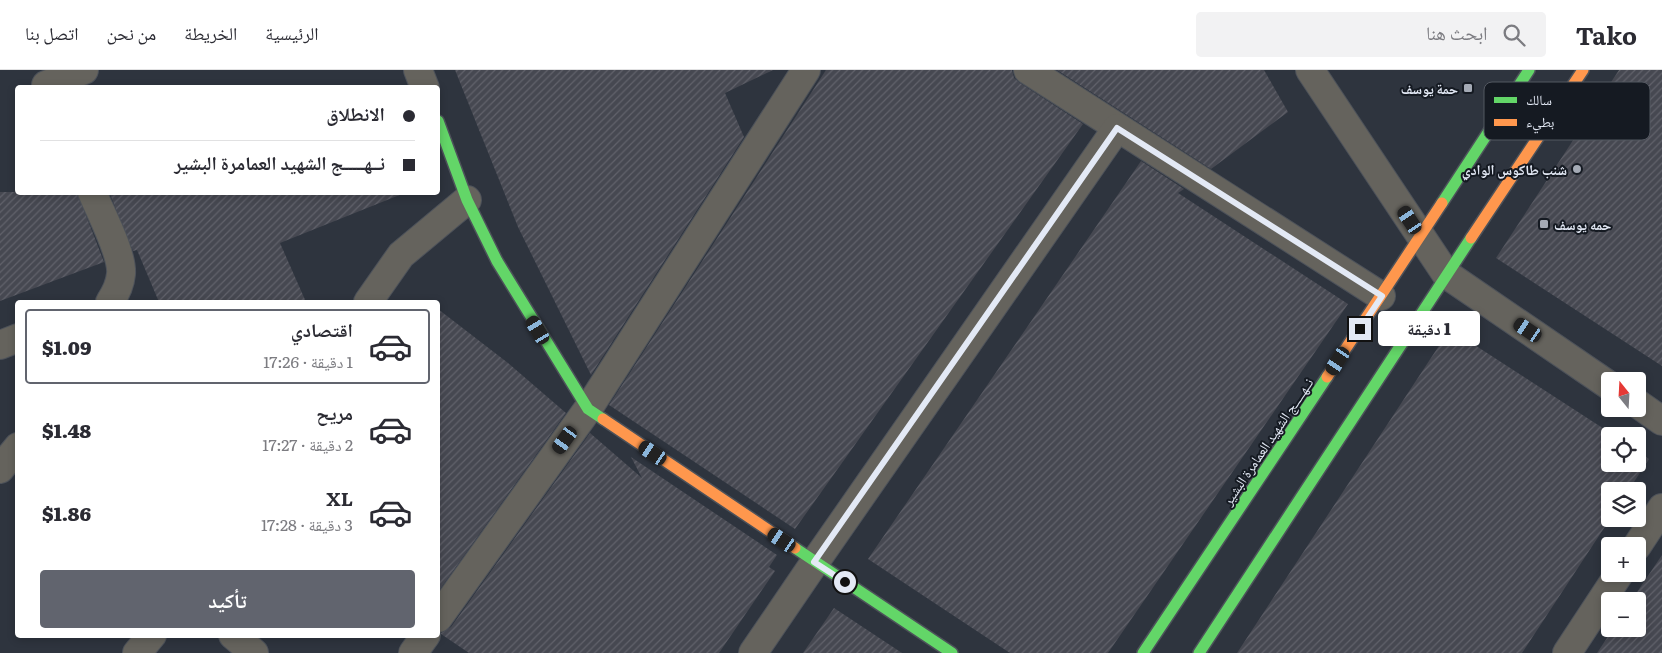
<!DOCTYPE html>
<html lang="ar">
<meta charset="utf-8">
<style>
:root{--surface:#fff;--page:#f2f2f3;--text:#2b2b33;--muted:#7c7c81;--line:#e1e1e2;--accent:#61646e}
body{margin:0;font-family:Literata,"Noto Naskh Arabic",serif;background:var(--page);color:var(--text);direction:rtl;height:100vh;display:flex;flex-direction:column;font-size:19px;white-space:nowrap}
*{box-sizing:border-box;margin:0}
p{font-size:16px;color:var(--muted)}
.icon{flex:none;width:28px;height:28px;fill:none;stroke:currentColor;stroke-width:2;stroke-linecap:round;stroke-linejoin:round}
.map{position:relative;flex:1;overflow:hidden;direction:ltr}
.panel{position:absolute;left:15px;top:230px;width:425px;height:338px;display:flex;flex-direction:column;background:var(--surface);border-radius:5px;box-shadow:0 2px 8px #0003;direction:rtl}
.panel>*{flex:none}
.hud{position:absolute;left:15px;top:15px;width:425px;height:110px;border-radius:5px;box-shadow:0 2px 8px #0003;direction:rtl;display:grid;align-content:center;height:110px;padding:0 25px;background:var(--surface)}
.needle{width:32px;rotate:342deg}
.fabs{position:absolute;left:1601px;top:302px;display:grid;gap:10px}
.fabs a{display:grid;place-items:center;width:45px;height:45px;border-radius:5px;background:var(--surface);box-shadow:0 2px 8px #0003;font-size:25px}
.end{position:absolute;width:22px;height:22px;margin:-11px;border:6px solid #e3e9f5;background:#111;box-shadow:0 0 0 2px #111}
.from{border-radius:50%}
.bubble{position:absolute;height:35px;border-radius:5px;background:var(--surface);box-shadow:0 2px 8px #0003;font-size:16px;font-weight:800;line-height:35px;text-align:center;direction:rtl}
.car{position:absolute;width:15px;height:30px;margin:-15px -8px;border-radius:6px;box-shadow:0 0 4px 1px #0007;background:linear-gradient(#222 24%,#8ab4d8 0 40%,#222 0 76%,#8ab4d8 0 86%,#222 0)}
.hud b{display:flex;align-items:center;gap:18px;height:48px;font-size:19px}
.hud b+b{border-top:1px solid var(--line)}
.hud i{width:12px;height:12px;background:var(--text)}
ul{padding:9px 0 0;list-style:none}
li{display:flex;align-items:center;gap:15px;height:75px;margin:0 10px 8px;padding:0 15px;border:2px solid transparent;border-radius:5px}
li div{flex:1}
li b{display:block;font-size:19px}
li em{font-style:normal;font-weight:800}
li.active{border-color:var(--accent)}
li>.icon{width:45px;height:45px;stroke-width:1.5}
.primary-button{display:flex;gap:10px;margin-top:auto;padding:10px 25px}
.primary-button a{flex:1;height:58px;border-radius:5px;background:var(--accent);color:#fff;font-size:20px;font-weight:800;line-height:58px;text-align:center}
header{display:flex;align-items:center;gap:30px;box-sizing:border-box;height:70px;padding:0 25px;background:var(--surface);border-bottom:1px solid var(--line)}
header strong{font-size:24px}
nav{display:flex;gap:28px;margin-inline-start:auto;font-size:18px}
.search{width:350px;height:45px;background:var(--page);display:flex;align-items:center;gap:12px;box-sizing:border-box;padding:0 18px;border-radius:5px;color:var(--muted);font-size:19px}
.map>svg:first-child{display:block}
</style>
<header>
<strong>Tako</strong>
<div class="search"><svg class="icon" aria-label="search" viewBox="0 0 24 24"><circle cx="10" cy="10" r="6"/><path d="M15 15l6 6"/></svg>ابحث هنا</div>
<nav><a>الرئيسية</a><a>الخريطة</a><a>من نحن</a><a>اتصل بنا</a></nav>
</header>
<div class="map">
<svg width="1662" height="583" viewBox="0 0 1662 583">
<defs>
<pattern id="building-hatch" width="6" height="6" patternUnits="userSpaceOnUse" patternTransform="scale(1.25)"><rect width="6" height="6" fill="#464851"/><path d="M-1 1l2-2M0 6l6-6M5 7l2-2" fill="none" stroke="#61626b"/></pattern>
</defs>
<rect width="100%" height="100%" fill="#2e343e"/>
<g fill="url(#building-hatch)">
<polygon points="455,0 773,0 725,23 744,67 591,305 518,157"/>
<polygon points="826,0 1012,0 1014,8 1020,13 1083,54 795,459 609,335"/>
<polygon points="1057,0 1264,0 1288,42 1211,99"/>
<polygon points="1619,0 1662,0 1662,296 1496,188"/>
<polygon points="1141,91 1184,119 1178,123 1348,234 1108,583 1010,583 868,489"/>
<polygon points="0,122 77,122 104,192 0,231"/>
<polygon points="109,122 401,122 402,124 280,173 306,232 159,232 137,180 133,181"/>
<polygon points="438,239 508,293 566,343 438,522"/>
<polygon points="1450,259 1615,366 1610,366 1610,394 1638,394 1638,381 1649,389 1628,421 1610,421 1610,449 1522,583 1237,583"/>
<polygon points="590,363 642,408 631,387 777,485 769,497 775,501 719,583 469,583 441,564 441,563 451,557"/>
<polygon points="1662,485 1662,583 1597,583 1613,559 1638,559 1638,531 1631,531"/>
<polygon points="834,538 902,583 803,583"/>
</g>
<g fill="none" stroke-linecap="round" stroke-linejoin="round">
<g stroke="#4d525a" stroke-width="30">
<g id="street">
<polyline points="418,0 425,18"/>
<polyline points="1028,0 1381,226"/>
<polyline points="1310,0 1446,204 1610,316"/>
<polyline points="46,15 84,0"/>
<path d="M92,122C100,142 123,184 121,204C120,215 116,223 110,232"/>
<polyline points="368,232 401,185 467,130"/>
<polyline points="0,275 18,268"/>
<polyline points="1638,334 1662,351"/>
<polyline points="0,399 18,377"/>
<polyline points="1637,476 1662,438"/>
<polyline points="438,548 588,339 806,0"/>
<polyline points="233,565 254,583"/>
<polyline points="137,583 152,565"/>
<polyline points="413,583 426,565"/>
<polyline points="753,583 815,492 1117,58"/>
<polyline points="1567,583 1619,504"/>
</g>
</g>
<g stroke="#4d525a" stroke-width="14">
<g id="fast">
<polyline points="438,51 467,130 497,191 588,339 603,349"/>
<polyline points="1442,133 1529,0"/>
<polyline points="795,478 952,583"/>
<polyline points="1143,583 1327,307"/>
<polyline points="1199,583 1471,168"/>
</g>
</g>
<g stroke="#4d525a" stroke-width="14">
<g id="slow">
<polyline points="1471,168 1583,0"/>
<polyline points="1327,307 1442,133"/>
<polyline points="603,349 795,478"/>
</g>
</g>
<use href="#street" stroke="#65635d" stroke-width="28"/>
<use href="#fast" stroke="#63d668" stroke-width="11"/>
<use href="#slow" stroke="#ff974d" stroke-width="11"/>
</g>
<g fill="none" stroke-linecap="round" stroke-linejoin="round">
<polyline stroke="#e3e9f5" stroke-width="6" points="845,512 814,492 1117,58 1382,226 1360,259"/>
</g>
<g fill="#a4aab5" stroke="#151a22" stroke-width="2">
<rect x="1463" y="13" width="10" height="10" rx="2.5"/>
<circle cx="1577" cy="99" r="5"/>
<rect x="1539" y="149" width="10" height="10" rx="2.5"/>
</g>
<g text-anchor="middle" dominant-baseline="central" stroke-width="4" stroke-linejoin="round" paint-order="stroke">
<g font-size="14" font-weight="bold" fill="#e3e9f5" stroke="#151a22" text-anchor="end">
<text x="1458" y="18">حمة يوسف</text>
<text x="1567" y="99">شنب طاكوس الوادي</text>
<text x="1554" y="154" text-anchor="start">حمه يوسف</text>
</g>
<g font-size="14" fill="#e3e9f5" stroke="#151a22">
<text transform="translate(1267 371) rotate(-56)">نــهـــــج الشهيد العمامرة البشير</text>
</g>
</g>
<rect x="1484" y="12" width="166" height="58" rx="8" fill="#151a22" stroke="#535861" stroke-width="1"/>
<rect x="1494" y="27" width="23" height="6" fill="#63d668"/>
<rect x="1494" y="49" width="23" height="7" fill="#ff974d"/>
<g font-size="14" fill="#e3e9f5">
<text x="1526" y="35">سالك</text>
<text x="1526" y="57">بطيء</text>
</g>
</svg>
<div class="fabs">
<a><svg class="needle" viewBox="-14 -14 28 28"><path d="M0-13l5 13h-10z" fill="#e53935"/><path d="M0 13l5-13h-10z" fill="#7c7c81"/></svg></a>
<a><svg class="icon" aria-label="locate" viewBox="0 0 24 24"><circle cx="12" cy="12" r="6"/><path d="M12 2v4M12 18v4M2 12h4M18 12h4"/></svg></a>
<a><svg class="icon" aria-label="layers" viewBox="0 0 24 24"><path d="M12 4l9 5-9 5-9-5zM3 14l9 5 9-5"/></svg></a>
<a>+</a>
<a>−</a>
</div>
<i class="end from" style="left:845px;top:512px"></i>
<i class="end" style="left:1360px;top:259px"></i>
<div class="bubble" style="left:1378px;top:241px;width:102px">1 دقيقة</div>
<i class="car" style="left:1410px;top:150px;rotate:326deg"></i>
<i class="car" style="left:538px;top:260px;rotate:329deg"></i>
<i class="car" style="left:1528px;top:260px;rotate:304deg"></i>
<i class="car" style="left:1338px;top:291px;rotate:213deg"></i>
<i class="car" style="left:565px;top:370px;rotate:216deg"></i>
<i class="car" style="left:653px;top:383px;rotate:304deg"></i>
<i class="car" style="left:782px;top:470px;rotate:304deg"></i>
<div class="hud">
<b><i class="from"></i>الانطلاق</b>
<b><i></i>نــهـــــج الشهيد العمامرة البشير</b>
</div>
<section class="panel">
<ul>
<li class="active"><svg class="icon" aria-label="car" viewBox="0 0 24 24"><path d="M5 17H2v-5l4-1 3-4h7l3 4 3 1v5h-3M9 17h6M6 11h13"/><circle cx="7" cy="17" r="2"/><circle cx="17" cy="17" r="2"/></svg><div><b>اقتصادي</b><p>1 دقيقة · 17:26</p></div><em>$1.09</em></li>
<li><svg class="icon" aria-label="car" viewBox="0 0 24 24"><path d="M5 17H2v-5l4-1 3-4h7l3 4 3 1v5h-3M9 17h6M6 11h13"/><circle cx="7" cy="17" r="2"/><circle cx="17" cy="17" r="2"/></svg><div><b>مريح</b><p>2 دقيقة · 17:27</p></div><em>$1.48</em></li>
<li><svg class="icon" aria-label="car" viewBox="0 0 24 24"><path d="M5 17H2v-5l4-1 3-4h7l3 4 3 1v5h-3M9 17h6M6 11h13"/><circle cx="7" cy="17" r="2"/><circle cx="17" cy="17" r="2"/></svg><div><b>XL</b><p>3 دقيقة · 17:28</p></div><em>$1.86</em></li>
</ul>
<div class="primary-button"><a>تأكيد</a></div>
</section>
</div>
